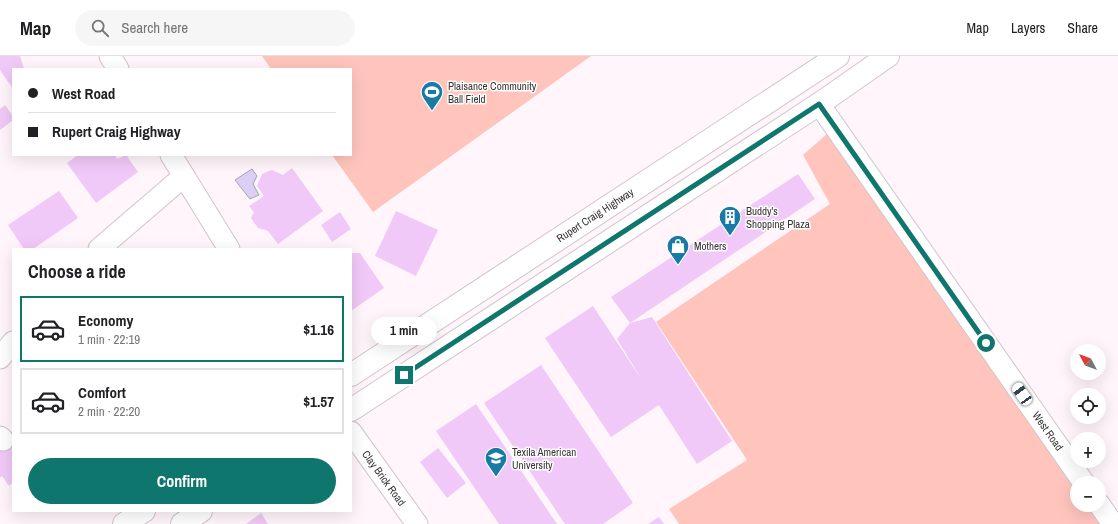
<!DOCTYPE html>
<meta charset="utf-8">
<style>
:root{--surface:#fff;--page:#f6f6f6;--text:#202124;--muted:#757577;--line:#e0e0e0;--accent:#0f766e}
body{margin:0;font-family:"Archivo Narrow",sans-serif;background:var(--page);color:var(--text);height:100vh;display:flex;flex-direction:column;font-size:15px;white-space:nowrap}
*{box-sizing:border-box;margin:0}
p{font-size:13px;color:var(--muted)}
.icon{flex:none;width:22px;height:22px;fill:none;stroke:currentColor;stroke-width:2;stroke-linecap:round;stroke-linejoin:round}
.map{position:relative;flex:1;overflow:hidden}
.drawer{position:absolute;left:12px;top:192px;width:340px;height:264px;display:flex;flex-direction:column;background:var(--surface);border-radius:0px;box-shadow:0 4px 16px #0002}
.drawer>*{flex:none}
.top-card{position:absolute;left:12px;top:12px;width:340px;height:88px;border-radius:0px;box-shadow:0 4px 16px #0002;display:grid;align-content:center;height:88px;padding:0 16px;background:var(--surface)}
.needle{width:26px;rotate:311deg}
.tools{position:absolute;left:1070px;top:288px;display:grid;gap:8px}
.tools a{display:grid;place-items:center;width:36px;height:36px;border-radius:50%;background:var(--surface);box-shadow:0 4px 16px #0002;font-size:20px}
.end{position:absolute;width:18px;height:18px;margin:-9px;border:5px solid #0f766e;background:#fff;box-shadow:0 0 0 2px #fff}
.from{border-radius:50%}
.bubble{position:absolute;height:28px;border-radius:14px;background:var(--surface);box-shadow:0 4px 16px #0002;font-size:13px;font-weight:700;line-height:28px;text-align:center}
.car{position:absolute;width:12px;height:24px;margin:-12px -6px;border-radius:5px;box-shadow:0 0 3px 1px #0007;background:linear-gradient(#fff 24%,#345 0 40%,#fff 0 76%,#345 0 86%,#fff 0)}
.top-card b{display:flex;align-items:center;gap:14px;height:38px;font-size:15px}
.top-card b+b{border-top:1px solid var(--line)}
.top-card i{width:10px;height:10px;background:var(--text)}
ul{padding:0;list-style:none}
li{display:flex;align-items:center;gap:12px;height:66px;margin:0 8px 6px;padding:0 8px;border:2px solid var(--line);border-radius:0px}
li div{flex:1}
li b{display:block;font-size:15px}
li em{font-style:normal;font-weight:700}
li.on{border-color:var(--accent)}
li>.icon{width:36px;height:36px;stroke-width:1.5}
h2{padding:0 16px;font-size:18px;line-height:48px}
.button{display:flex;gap:8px;margin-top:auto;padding:8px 16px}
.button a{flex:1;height:46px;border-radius:24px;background:var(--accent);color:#fff;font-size:16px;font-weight:700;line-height:46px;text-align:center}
header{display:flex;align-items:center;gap:24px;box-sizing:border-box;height:56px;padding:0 20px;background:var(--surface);border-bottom:1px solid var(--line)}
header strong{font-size:19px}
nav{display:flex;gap:22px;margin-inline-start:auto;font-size:14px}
.search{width:280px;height:36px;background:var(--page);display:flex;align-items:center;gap:10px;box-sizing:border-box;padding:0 14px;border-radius:22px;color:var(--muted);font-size:15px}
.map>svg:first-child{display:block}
</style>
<header>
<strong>Map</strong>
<div class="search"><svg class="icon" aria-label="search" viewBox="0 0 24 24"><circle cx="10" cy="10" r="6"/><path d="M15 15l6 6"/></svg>Search here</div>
<nav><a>Map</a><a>Layers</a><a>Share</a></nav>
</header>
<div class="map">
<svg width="1118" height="468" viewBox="0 0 1118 468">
<rect width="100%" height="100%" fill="#fff5fa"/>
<g fill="#ffc5bd">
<polygon points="262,0 591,0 373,156 332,99 351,99 351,13 271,13"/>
<polygon points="835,71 1077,427 1077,449 1094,449 1107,468 679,468 669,453 747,404 656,266 830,148 803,99"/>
</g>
<polygon fill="#dbcff3" stroke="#aaa0ba" points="252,113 257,120 253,128 259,139 250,143 235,124"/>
<g fill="#f1c9f8">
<polygon points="0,0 20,0 24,13 13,13 13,33 0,14"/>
<polygon points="5,49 13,60 13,64 0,74 0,53"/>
<polygon points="78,99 115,99 117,103 126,99 138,116 96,147 67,107"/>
<polygon points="292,112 323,155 278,188 268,175 258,172 251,162 254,156 249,150 264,140 257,130 262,118 272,114 283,119"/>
<polygon points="798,118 815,143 630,267 611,241"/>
<polygon points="59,135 78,162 33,193 24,193 8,169"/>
<polygon points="396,155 438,174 416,220 375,200"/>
<polygon points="340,156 351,173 332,186 321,169"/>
<polygon points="351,197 360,197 384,232 351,255"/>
<polygon points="593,250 642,324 617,283 630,267 652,261 732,385 697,408 659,349 611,381 545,282"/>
<polygon points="541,309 633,447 603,468 565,468 484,347"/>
<polygon points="476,348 557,468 499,468 436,375"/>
<polygon points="13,376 13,426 9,430 2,420 0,422 0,386"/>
<polygon points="438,392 466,427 447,442 420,406"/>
<polygon points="261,457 268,468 246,468"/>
<polygon points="659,461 664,468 648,468"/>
</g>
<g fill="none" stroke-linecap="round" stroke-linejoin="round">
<g stroke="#d1c5cb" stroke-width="23">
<g id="minor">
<polyline points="110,0 118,13"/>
<polyline points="819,48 1084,427"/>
<polyline points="171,99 229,193"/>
<polyline points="99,193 184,120"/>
<polyline points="0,302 13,286"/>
<polyline points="351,376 417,468"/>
<polyline points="0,381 3,384"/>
<polyline points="1099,448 1113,468"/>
</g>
</g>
<g stroke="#d1c5cb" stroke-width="24">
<g id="primary">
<polyline points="351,319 838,0"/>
<polyline points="351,354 819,48 888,0"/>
<polyline points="124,468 144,455"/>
<polyline points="182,468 201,455"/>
</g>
</g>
<use href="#minor" stroke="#fff" stroke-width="21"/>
<use href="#primary" stroke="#fff" stroke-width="22"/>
</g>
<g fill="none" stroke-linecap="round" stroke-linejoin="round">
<polyline stroke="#0f766e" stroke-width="5" points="404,319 819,48 986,287"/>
</g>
<defs>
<g id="stadium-pin" transform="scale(1.15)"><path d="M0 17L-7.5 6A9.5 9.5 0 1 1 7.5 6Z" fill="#187aa6" stroke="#fff"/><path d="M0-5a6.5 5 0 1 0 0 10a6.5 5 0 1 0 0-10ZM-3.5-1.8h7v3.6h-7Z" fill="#fff"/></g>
<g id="building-pin" transform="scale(1.15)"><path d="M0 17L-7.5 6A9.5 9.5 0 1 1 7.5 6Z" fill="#187aa6" stroke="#fff"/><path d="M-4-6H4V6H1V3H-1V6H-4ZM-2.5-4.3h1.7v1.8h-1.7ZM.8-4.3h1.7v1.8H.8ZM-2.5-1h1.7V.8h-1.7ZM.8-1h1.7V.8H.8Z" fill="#fff"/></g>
<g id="shop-pin" transform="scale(1.15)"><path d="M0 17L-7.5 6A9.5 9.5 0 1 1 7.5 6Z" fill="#187aa6" stroke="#fff"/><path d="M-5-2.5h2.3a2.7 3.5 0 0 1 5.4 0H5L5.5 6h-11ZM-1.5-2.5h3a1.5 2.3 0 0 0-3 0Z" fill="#fff"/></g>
<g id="university-pin" transform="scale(1.15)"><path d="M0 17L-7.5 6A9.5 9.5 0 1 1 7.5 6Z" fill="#187aa6" stroke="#fff"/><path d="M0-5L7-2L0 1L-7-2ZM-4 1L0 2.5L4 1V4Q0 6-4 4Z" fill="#fff"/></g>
</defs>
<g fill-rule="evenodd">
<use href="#stadium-pin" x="432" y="36"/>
<use href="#building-pin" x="730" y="161"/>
<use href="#shop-pin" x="678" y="190"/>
<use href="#university-pin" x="496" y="402"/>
</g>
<g text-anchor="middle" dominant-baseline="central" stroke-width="3" stroke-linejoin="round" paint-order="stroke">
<g font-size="11" fill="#383336" stroke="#fff" text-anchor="start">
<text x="448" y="30">Plaisance Community<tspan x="448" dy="13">Ball Field</tspan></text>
<text x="746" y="155">Buddy's<tspan x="746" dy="13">Shopping Plaza</tspan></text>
<text x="694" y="190">Mothers</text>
<text x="512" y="396">Texila American<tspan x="512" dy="13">University</tspan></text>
</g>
<g font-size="11" fill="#383336" stroke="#fff">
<text transform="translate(595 159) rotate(-33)">Rupert Craig Highway</text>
<text transform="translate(1048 375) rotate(55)">West Road</text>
<text transform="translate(384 422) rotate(54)">Clay Brick Road</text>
</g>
</g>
</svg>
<div class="tools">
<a><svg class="needle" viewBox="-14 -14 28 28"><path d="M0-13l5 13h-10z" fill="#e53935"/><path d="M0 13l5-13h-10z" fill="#757577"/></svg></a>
<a><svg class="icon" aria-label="locate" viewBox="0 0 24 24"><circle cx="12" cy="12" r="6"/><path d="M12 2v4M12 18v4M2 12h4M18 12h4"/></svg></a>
<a>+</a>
<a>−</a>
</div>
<i class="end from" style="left:986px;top:287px"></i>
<i class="end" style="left:404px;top:319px"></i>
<div class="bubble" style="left:371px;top:261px;width:66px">1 min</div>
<i class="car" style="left:1022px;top:338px;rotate:325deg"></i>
<div class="top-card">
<b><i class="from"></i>West Road</b>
<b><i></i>Rupert Craig Highway</b>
</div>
<section class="drawer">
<h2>Choose a ride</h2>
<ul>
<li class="on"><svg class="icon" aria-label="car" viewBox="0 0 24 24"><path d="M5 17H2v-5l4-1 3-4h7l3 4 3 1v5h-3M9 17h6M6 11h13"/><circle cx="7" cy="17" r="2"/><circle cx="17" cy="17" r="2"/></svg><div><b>Economy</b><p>1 min · 22:19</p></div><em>$1.16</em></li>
<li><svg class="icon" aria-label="car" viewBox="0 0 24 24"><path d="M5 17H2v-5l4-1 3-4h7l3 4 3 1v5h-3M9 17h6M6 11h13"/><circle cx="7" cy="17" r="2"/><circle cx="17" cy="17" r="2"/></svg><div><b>Comfort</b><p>2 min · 22:20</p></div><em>$1.57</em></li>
</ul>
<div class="button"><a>Confirm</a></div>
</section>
</div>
